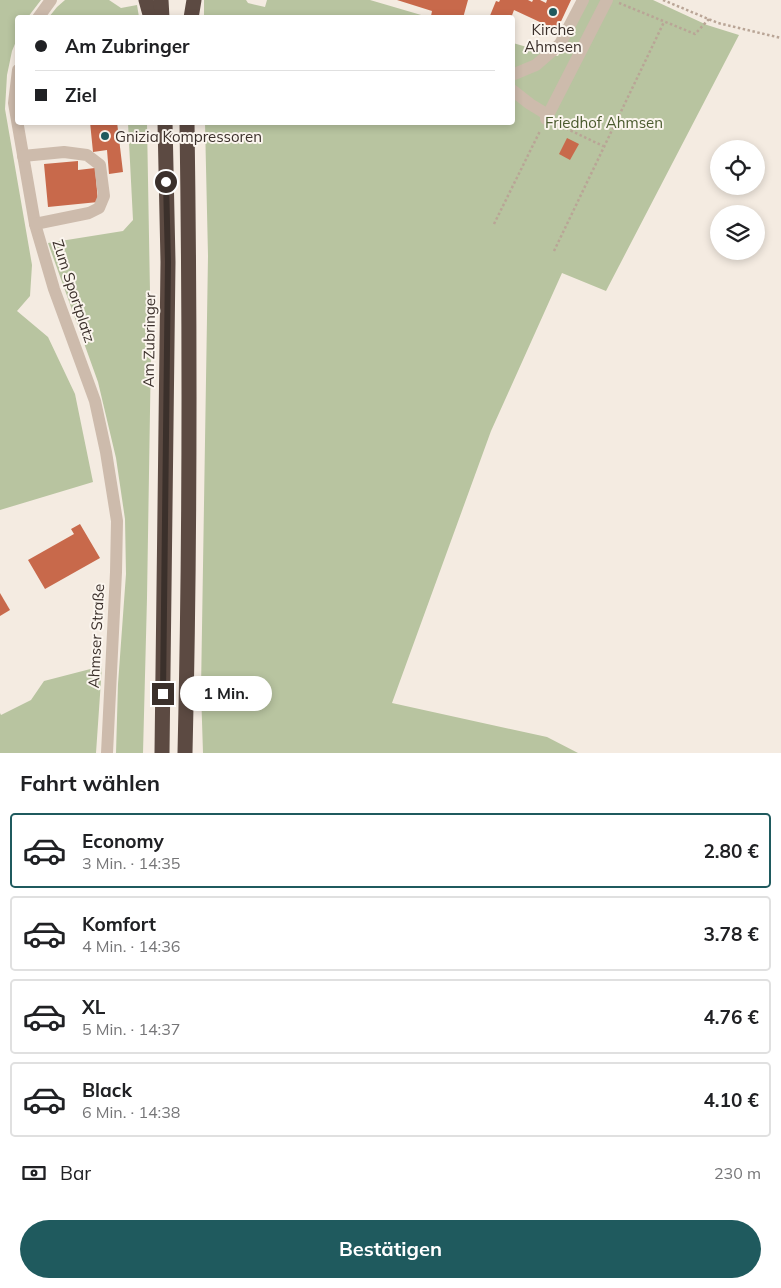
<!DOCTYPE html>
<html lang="de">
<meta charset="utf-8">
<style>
:root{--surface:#fff;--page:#f2f2f2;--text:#202124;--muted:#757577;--line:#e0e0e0;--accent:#1f5a5e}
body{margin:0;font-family:Mulish,sans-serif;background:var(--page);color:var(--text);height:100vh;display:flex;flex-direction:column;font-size:19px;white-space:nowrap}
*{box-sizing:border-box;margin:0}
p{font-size:16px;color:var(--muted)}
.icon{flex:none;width:28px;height:28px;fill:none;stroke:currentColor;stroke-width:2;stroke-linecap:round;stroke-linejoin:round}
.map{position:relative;height:753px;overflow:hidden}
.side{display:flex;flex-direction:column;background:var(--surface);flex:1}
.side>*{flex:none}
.hud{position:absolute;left:15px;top:15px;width:500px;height:110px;border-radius:5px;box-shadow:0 2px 8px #0003;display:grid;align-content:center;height:110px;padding:0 20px;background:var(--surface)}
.buttons{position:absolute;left:710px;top:140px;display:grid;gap:10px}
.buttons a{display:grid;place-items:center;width:55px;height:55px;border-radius:50%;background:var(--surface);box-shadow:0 2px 8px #0003;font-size:25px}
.end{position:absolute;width:22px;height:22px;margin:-11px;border:6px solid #3b302b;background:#fff;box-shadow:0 0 0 2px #fff}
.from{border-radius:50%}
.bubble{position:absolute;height:35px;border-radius:18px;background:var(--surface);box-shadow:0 2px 8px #0003;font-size:16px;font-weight:700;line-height:35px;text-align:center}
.hud b{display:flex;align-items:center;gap:18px;height:48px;font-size:19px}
.hud b+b{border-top:1px solid var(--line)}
.hud i{width:12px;height:12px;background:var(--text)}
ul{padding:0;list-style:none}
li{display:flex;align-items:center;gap:15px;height:75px;margin:0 10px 8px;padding:0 10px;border:2px solid var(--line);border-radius:5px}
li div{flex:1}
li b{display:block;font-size:19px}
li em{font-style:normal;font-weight:700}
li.on{border-color:var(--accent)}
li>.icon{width:45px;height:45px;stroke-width:1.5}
h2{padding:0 20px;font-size:22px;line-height:60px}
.pay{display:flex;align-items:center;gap:12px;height:55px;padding:0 20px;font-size:19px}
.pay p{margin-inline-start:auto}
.action{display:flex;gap:10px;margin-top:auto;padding:10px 20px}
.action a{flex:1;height:58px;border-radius:30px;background:var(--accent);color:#fff;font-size:20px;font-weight:700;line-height:58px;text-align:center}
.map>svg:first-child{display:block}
</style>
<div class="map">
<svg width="781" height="753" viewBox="0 0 781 753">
<rect width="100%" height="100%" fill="#f4ebe1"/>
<g fill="#b8c4a0">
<polygon points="0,0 41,0 28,17 18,18 17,39 12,51 7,75 5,109 32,265 30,296 17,311 48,337 75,394 93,482 0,510"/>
<polygon points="65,0 109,0 121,8 137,5 139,17 49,17 57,7"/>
<polygon points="204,0 246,0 248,3 265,7 267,0 370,0 428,17 204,17"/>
<polygon points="586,0 653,0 707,25 739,35 606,291 562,273 491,431 392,703 547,737 578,753 203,753 201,690 208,256 205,123 512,122 513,43 558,56"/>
<polygon points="128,123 147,123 151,349 147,598 143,753 116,753 118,684 126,574 125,519 116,458 98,382 48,243 123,231 133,220"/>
<polygon points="102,666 96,753 0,753 0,713 1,715 31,700 44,681"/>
</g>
<g fill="#c8694b">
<polygon points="397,0 468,0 463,18 435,18 431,16 432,11"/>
<polygon points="500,0 528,0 532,2 533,0 540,0 546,3 547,0 571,0 557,30 514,10 511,18 489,18 496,1 499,2"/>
<polygon points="90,122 117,122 123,172 109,174 107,150 93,152"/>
<polygon points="567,138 579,144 570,160 559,154"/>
<polygon points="78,161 78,170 95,168 98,202 48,207 44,164"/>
<polygon points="80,524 100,558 45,589 28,560 74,534 71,529"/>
<polygon points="0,593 10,610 0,616"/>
</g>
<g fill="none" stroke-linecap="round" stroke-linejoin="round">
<g stroke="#b9a596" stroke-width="2.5" stroke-dasharray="2.5 2.5" stroke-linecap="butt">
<polyline points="663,0 718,23 781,38"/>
<polyline points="619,3 695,34 709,19"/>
<polyline points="557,124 603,146"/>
<polyline points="494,224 540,131"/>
<polyline points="554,251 664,22"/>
</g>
<g stroke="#cdbbac" stroke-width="12">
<polyline points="38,18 51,0"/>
<polyline points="18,70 14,103 35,224 54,289 95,401 106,452 117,521 116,572 107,753"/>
<polyline points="512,75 536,65 560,44 583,0"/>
<polyline points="512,90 530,104 548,115"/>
<polyline points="546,119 607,0"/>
<polyline points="23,156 64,152 87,155 100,165 104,196 99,208 89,213 35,224"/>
</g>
<g stroke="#5c4a42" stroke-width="15">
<polyline points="146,0 151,18"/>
<polyline points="161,0 162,18"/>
<polyline points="191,18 194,0"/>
<polyline points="162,753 168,262 165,122"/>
<path d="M185,753C190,543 190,333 187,122"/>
</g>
</g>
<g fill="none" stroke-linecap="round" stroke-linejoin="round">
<polyline stroke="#3b302b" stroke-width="6" points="163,694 168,262 166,182"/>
</g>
<g fill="#1f5a5e" stroke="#fbf5ee" stroke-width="2">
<circle cx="553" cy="12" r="5"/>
<circle cx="105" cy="136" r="5"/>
</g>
<g text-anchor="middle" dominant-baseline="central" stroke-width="4" stroke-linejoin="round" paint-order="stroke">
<g font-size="15" fill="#3b302b" stroke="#fbf5ee">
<text x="553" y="29">Kirche<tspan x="553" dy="17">Ahmsen</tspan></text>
<text x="115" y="136" text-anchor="start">Gnizia Kompressoren</text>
</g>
<g font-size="15" fill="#4a5a2e" stroke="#fbf5ee">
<text x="604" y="122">Friedhof Ahmsen</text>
</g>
<g font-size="15" fill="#3b302b" stroke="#fbf5ee">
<text transform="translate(74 291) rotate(72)">Zum Sportplatz</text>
<text transform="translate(149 340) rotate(-89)">Am Zubringer</text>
<text transform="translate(96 636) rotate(-87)">Ahmser Straße</text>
</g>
</g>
</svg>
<div class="buttons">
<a><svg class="icon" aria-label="locate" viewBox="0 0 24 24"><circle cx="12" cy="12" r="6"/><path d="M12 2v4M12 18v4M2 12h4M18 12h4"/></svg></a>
<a><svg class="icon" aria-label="layers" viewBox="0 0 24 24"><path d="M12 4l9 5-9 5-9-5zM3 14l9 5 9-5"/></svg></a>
</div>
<i class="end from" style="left:166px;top:182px"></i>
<i class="end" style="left:163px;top:694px"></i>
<div class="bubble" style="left:180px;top:676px;width:92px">1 Min.</div>
<div class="hud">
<b><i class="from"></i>Am Zubringer</b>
<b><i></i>Ziel</b>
</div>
</div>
<section class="side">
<h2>Fahrt wählen</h2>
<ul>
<li class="on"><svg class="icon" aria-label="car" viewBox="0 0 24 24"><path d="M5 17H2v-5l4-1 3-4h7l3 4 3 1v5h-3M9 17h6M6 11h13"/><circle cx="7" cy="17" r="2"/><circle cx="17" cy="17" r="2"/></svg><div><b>Economy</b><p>3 Min. · 14:35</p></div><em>2.80 €</em></li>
<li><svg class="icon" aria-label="car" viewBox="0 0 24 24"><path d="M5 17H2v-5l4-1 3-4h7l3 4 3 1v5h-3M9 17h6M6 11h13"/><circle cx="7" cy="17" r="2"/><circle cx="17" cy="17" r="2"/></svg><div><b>Komfort</b><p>4 Min. · 14:36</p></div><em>3.78 €</em></li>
<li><svg class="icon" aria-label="car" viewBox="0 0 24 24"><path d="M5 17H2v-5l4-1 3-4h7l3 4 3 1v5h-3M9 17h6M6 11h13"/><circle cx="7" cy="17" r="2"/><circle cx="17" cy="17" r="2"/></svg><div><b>XL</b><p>5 Min. · 14:37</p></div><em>4.76 €</em></li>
<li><svg class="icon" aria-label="car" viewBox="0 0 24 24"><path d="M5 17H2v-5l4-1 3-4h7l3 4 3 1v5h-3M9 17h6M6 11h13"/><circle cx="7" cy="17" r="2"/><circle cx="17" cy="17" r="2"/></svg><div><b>Black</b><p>6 Min. · 14:38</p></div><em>4.10 €</em></li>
</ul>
<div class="pay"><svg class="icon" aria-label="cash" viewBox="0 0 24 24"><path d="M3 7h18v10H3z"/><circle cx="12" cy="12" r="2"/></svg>Bar<p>230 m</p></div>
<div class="action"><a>Bestätigen</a></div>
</section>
